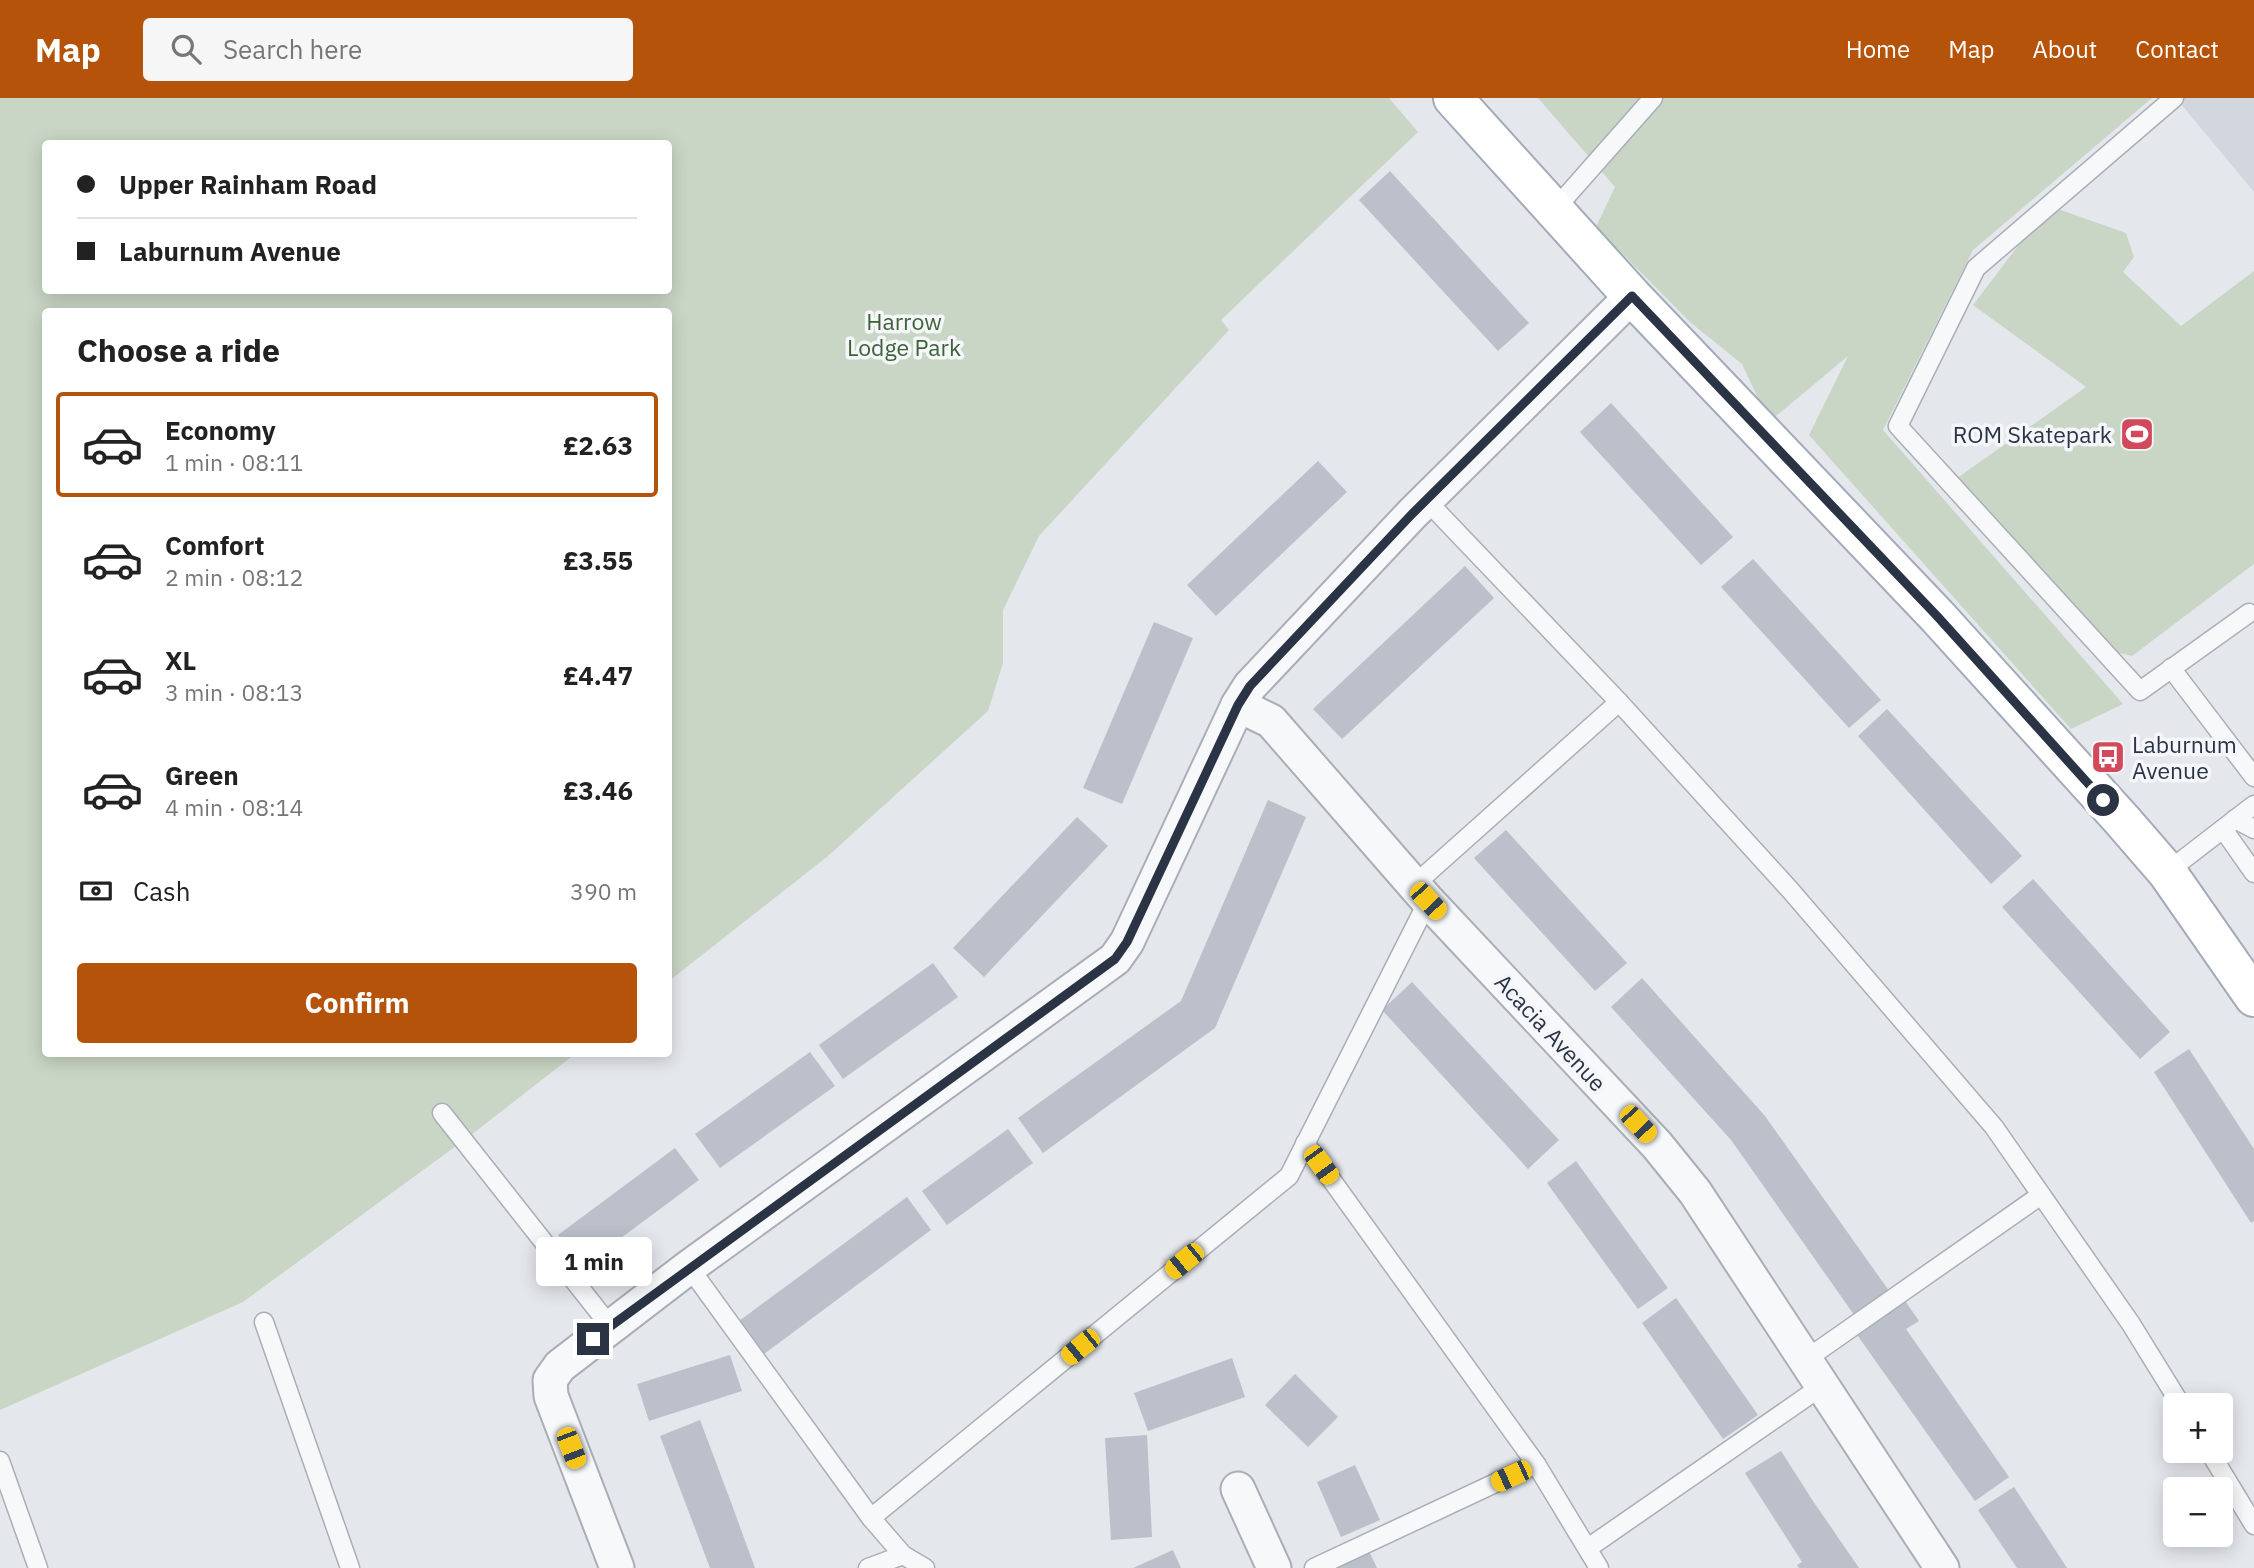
<!DOCTYPE html>
<meta charset="utf-8">
<style>
:root{--surface:#fff;--page:#f6f6f6;--text:#222;--muted:#767676;--line:#e0e0e0;--accent:#b45309}
body{margin:0;font-family:"IBM Plex Sans",sans-serif;background:var(--page);color:var(--text);height:100vh;display:flex;flex-direction:column;font-size:26px;white-space:nowrap}
*{box-sizing:border-box;margin:0}
p{font-size:23px;color:var(--muted)}
.icon{flex:none;width:38px;height:38px;fill:none;stroke:currentColor;stroke-width:2;stroke-linecap:round;stroke-linejoin:round}
.map{position:relative;flex:1;overflow:hidden}
.panel{position:absolute;left:42px;top:210px;width:630px;height:749px;display:flex;flex-direction:column;background:var(--surface);border-radius:7px;box-shadow:0 4px 18px #0003}
.panel>*{flex:none}
.top-card{position:absolute;left:42px;top:42px;width:630px;height:154px;border-radius:7px;box-shadow:0 4px 18px #0003;display:grid;align-content:center;height:154px;padding:0 35px;background:var(--surface)}
.controls{position:absolute;left:2163px;top:1295px;display:grid;gap:14px}
.controls a{display:grid;place-items:center;width:70px;height:70px;border-radius:7px;background:var(--surface);box-shadow:0 4px 18px #0003;font-size:35px}
.end{position:absolute;width:32px;height:32px;margin:-16px;border:9px solid #2b3445;background:#fff;box-shadow:0 0 0 4px #fff}
.from{border-radius:50%}
.bubble{position:absolute;height:49px;border-radius:7px;background:var(--surface);box-shadow:0 4px 18px #0003;font-size:23px;font-weight:700;line-height:49px;text-align:center}
.car{position:absolute;width:21px;height:42px;margin:-21px -10px;border-radius:9px;box-shadow:0 0 5px 2px #0007;background:linear-gradient(#f5c518 24%,#345 0 40%,#f5c518 0 76%,#345 0 86%,#f5c518 0)}
.top-card b{display:flex;align-items:center;gap:24px;height:66px;font-size:26px}
.top-card b+b{border-top:2px solid var(--line)}
.top-card i{width:18px;height:18px;background:var(--text)}
ul{padding:0;list-style:none}
li{display:flex;align-items:center;gap:21px;height:105px;margin:0 14px 10px;padding:0 21px;border:4px solid transparent;border-radius:7px}
li div{flex:1}
li b{display:block;font-size:26px}
li em{font-style:normal;font-weight:700}
li.current{border-color:var(--accent)}
li>.icon{width:63px;height:63px;stroke-width:1.5}
h2{padding:0 35px;font-size:32px;line-height:84px}
.pay{display:flex;align-items:center;gap:18px;height:77px;padding:0 35px;font-size:26px}
.pay p{margin-inline-start:auto}
.action{display:flex;gap:14px;margin-top:auto;padding:14px 35px}
.action a{flex:1;height:80px;border-radius:7px;background:var(--accent);color:#fff;font-size:28px;font-weight:700;line-height:80px;text-align:center}
header{display:flex;align-items:center;gap:42px;box-sizing:border-box;height:98px;padding:0 35px;background:var(--accent);color:#fff}
header strong{font-size:33px}
nav{display:flex;gap:38px;margin-inline-start:auto;font-size:24px}
.search{width:490px;height:63px;background:var(--page);display:flex;align-items:center;gap:18px;box-sizing:border-box;padding:0 24px;border-radius:7px;color:var(--muted);font-size:26px}
.map>svg:first-child{display:block}
</style>
<header>
<strong>Map</strong>
<div class="search"><svg class="icon" aria-label="search" viewBox="0 0 24 24"><circle cx="10" cy="10" r="6"/><path d="M15 15l6 6"/></svg>Search here</div>
<nav><a>Home</a><a>Map</a><a>About</a><a>Contact</a></nav>
</header>
<div class="map">
<svg width="2254" height="1470" viewBox="0 0 2254 1470">
<rect width="100%" height="100%" fill="#e4e7ec"/>
<polygon fill="#d2d6de" points="2176,0 2254,0 2254,94"/>
<g fill="#c9d6c5" fill-rule="evenodd">
<path d="M0,0H1389L1418,34L1221,222L1229,232L1039,438L1003,512V565L988,613L828,758L669,883L668,214H46V956H575L471,1037L243,1204L0,1312ZM46,46H668V192H46Z"/>
<polygon points="1538,0 2152,0 1973,152 1883,332 2123,606 2071,631 1809,337 1848,258 1769,324 1742,266 1691,225 1596,129 1615,89"/>
<polygon points="2058,111 2126,135 2134,159 2123,174 2181,228 2254,173 2254,466 2132,558 2112,553 1953,383 2086,289 1973,207 2040,119"/>
</g>
<g fill="#bbc0ca">
<polygon points="1390,73 1529,225 1498,253 1359,102"/>
<polygon points="1611,305 1733,439 1701,467 1580,334"/>
<polygon points="1318,363 1347,394 1216,518 1187,487"/>
<polygon points="1753,461 1881,602 1849,630 1721,489"/>
<polygon points="1465,468 1494,500 1342,641 1313,611"/>
<polygon points="1154,524 1193,540 1122,706 1083,690"/>
<polygon points="1887,611 2022,758 1991,786 1858,638"/>
<polygon points="1268,702 1306,719 1215,930 1043,1055 1018,1020 1181,903"/>
<polygon points="1077,719 1108,748 984,879 953,850"/>
<polygon points="1506,732 1627,865 1595,893 1474,760"/>
<polygon points="2033,781 2170,934 2140,961 2002,809"/>
<polygon points="933,865 958,899 843,981 819,947"/>
<polygon points="1642,880 1765,1018 1892,1197 1857,1221 1731,1042 1611,909"/>
<polygon points="1412,884 1559,1042 1528,1071 1382,912"/>
<polygon points="2189,951 2254,1051 2254,1123 2251,1125 2154,974"/>
<polygon points="810,954 835,988 720,1070 695,1036"/>
<polygon points="1008,1031 1033,1065 947,1127 922,1093"/>
<polygon points="675,1050 699,1082 582,1169 558,1137"/>
<polygon points="1576,1063 1668,1190 1638,1211 1547,1085"/>
<polygon points="907,1099 931,1132 764,1256 739,1223"/>
<polygon points="1676,1200 1758,1317 1723,1341 1642,1225"/>
<polygon points="1903,1200 1919,1223 1906,1231 2009,1379 1975,1403 1855,1234"/>
<polygon points="730,1257 742,1293 649,1323 637,1286"/>
<polygon points="1232,1260 1245,1299 1148,1333 1134,1295"/>
<polygon points="1295,1276 1338,1319 1308,1349 1265,1307"/>
<polygon points="700,1322 732,1407 755,1470 710,1470 660,1338"/>
<polygon points="1147,1337 1152,1439 1111,1442 1105,1340"/>
<polygon points="1781,1353 1813,1403 1859,1470 1799,1470 1797,1467 1802,1464 1745,1375"/>
<polygon points="1355,1367 1380,1422 1341,1439 1317,1384"/>
<polygon points="2014,1389 2056,1453 2067,1470 2017,1470 1978,1412"/>
<polygon points="1368,1451 1377,1470 1328,1470"/>
<polygon points="1173,1452 1181,1470 1133,1470"/>
</g>
<g fill="none" stroke-linecap="round" stroke-linejoin="round">
<g stroke="#a9aeb7" stroke-width="21">
<g id="lane">
<polyline points="2174,0 1976,170 1898,328 2140,593 2249,515"/>
<polyline points="1555,111 1653,0"/>
<polyline points="1426,402 1619,604 1791,793 1994,1029 2131,1226 2181,1307"/>
<polyline points="2171,570 2254,679"/>
<polyline points="2235,721 2254,731"/>
<polyline points="2223,731 2254,775"/>
<polyline points="2167,774 2254,707"/>
<polyline points="1414,787 1619,604"/>
<polyline points="442,1015 610,1228"/>
<polyline points="1305,1045 1536,1366 1599,1470"/>
<polyline points="689,1169 871,1420"/>
<polyline points="264,1224 350,1470"/>
<polyline points="1805,1262 2041,1097"/>
<polyline points="2209,1353 2254,1427"/>
<polyline points="0,1363 38,1470"/>
<polyline points="1588,1450 1822,1288"/>
<polyline points="868,1470 903,1457"/>
<polyline points="925,1470 903,1457 871,1420 1289,1078 1428,803"/>
<polyline points="1314,1470 1536,1366"/>
</g>
</g>
<g stroke="#a9aeb7" stroke-width="37">
<g id="street">
<polyline points="1238,607 1271,623 1428,803 1657,1047 1695,1094 1942,1470"/>
<polyline points="1238,1391 1274,1470"/>
<polyline points="617,1470 551,1298 550,1282 560,1268 689,1169 1115,861 1127,844 1238,607 1250,588 1412,416 1632,198"/>
</g>
</g>
<g stroke="#a3abb8" stroke-width="42">
<polyline id="primary" points="1453,0 1632,198 1937,518 2122,722 2167,774 2254,899"/>
</g>
<use href="#lane" stroke="#f7f8fa" stroke-width="18"/>
<use href="#street" stroke="#f7f8fa" stroke-width="33"/>
<use href="#primary" stroke="#fff" stroke-width="38"/>
</g>
<g fill="none" stroke-linecap="round" stroke-linejoin="round">
<polyline stroke="#2b3445" stroke-width="9" points="593,1241 1115,861 1127,844 1238,607 1250,588 1412,416 1632,198 1937,518 2103,702"/>
</g>
<defs>
<g id="stadium-square" transform="scale(1.75)"><rect x="-9" y="-9" width="18" height="18" rx="4" fill="#d1495b" stroke="#f4f6f9"/><path d="M0-5a6.5 5 0 1 0 0 10a6.5 5 0 1 0 0-10ZM-3.5-1.8h7v3.6h-7Z" fill="#fff"/></g>
<g id="bus-square" transform="scale(1.75)"><rect x="-9" y="-9" width="18" height="18" rx="4" fill="#d1495b" stroke="#f4f6f9"/><path d="M-5-6H5V4H4V6H2V4H-2V6H-4V4H-5ZM-3.5-4V0h7V-4ZM-3.5 1.2v1.5H-2V1.2ZM2 1.2v1.5H3.5V1.2Z" fill="#fff"/></g>
</defs>
<g fill-rule="evenodd">
<use href="#stadium-square" x="2137" y="336"/>
<use href="#bus-square" x="2108" y="659"/>
</g>
<g text-anchor="middle" dominant-baseline="central" stroke-width="7" stroke-linejoin="round" paint-order="stroke">
<g font-size="23" fill="#3f6138" stroke="#f4f6f9">
<text x="904" y="223">Harrow<tspan x="904" dy="26">Lodge Park</tspan></text>
</g>
<g font-size="23" fill="#2b3445" stroke="#f4f6f9" text-anchor="end">
<text x="2112" y="336">ROM Skatepark</text>
<text x="2132" y="646" text-anchor="start">Laburnum<tspan x="2132" dy="26">Avenue</tspan></text>
</g>
<g font-size="23" fill="#2b3445" stroke="#f4f6f9">
<text transform="translate(1551 934) rotate(47)">Acacia Avenue</text>
</g>
</g>
</svg>
<div class="controls">
<a>+</a>
<a>−</a>
</div>
<i class="end from" style="left:2103px;top:702px"></i>
<i class="end" style="left:593px;top:1241px"></i>
<div class="bubble" style="left:536px;top:1139px;width:116px">1 min</div>
<i class="car" style="left:1428px;top:803px;rotate:137deg"></i>
<i class="car" style="left:1638px;top:1026px;rotate:137deg"></i>
<i class="car" style="left:1321px;top:1067px;rotate:144deg"></i>
<i class="car" style="left:1184px;top:1163px;rotate:231deg"></i>
<i class="car" style="left:1080px;top:1249px;rotate:231deg"></i>
<i class="car" style="left:571px;top:1350px;rotate:159deg"></i>
<i class="car" style="left:1511px;top:1378px;rotate:245deg"></i>
<div class="top-card">
<b><i class="from"></i>Upper Rainham Road</b>
<b><i></i>Laburnum Avenue</b>
</div>
<section class="panel">
<h2>Choose a ride</h2>
<ul>
<li class="current"><svg class="icon" aria-label="car" viewBox="0 0 24 24"><path d="M5 17H2v-5l4-1 3-4h7l3 4 3 1v5h-3M9 17h6M6 11h13"/><circle cx="7" cy="17" r="2"/><circle cx="17" cy="17" r="2"/></svg><div><b>Economy</b><p>1 min · 08:11</p></div><em>£2.63</em></li>
<li><svg class="icon" aria-label="car" viewBox="0 0 24 24"><path d="M5 17H2v-5l4-1 3-4h7l3 4 3 1v5h-3M9 17h6M6 11h13"/><circle cx="7" cy="17" r="2"/><circle cx="17" cy="17" r="2"/></svg><div><b>Comfort</b><p>2 min · 08:12</p></div><em>£3.55</em></li>
<li><svg class="icon" aria-label="car" viewBox="0 0 24 24"><path d="M5 17H2v-5l4-1 3-4h7l3 4 3 1v5h-3M9 17h6M6 11h13"/><circle cx="7" cy="17" r="2"/><circle cx="17" cy="17" r="2"/></svg><div><b>XL</b><p>3 min · 08:13</p></div><em>£4.47</em></li>
<li><svg class="icon" aria-label="car" viewBox="0 0 24 24"><path d="M5 17H2v-5l4-1 3-4h7l3 4 3 1v5h-3M9 17h6M6 11h13"/><circle cx="7" cy="17" r="2"/><circle cx="17" cy="17" r="2"/></svg><div><b>Green</b><p>4 min · 08:14</p></div><em>£3.46</em></li>
</ul>
<div class="pay"><svg class="icon" aria-label="cash" viewBox="0 0 24 24"><path d="M3 7h18v10H3z"/><circle cx="12" cy="12" r="2"/></svg>Cash<p>390 m</p></div>
<div class="action"><a>Confirm</a></div>
</section>
</div>
